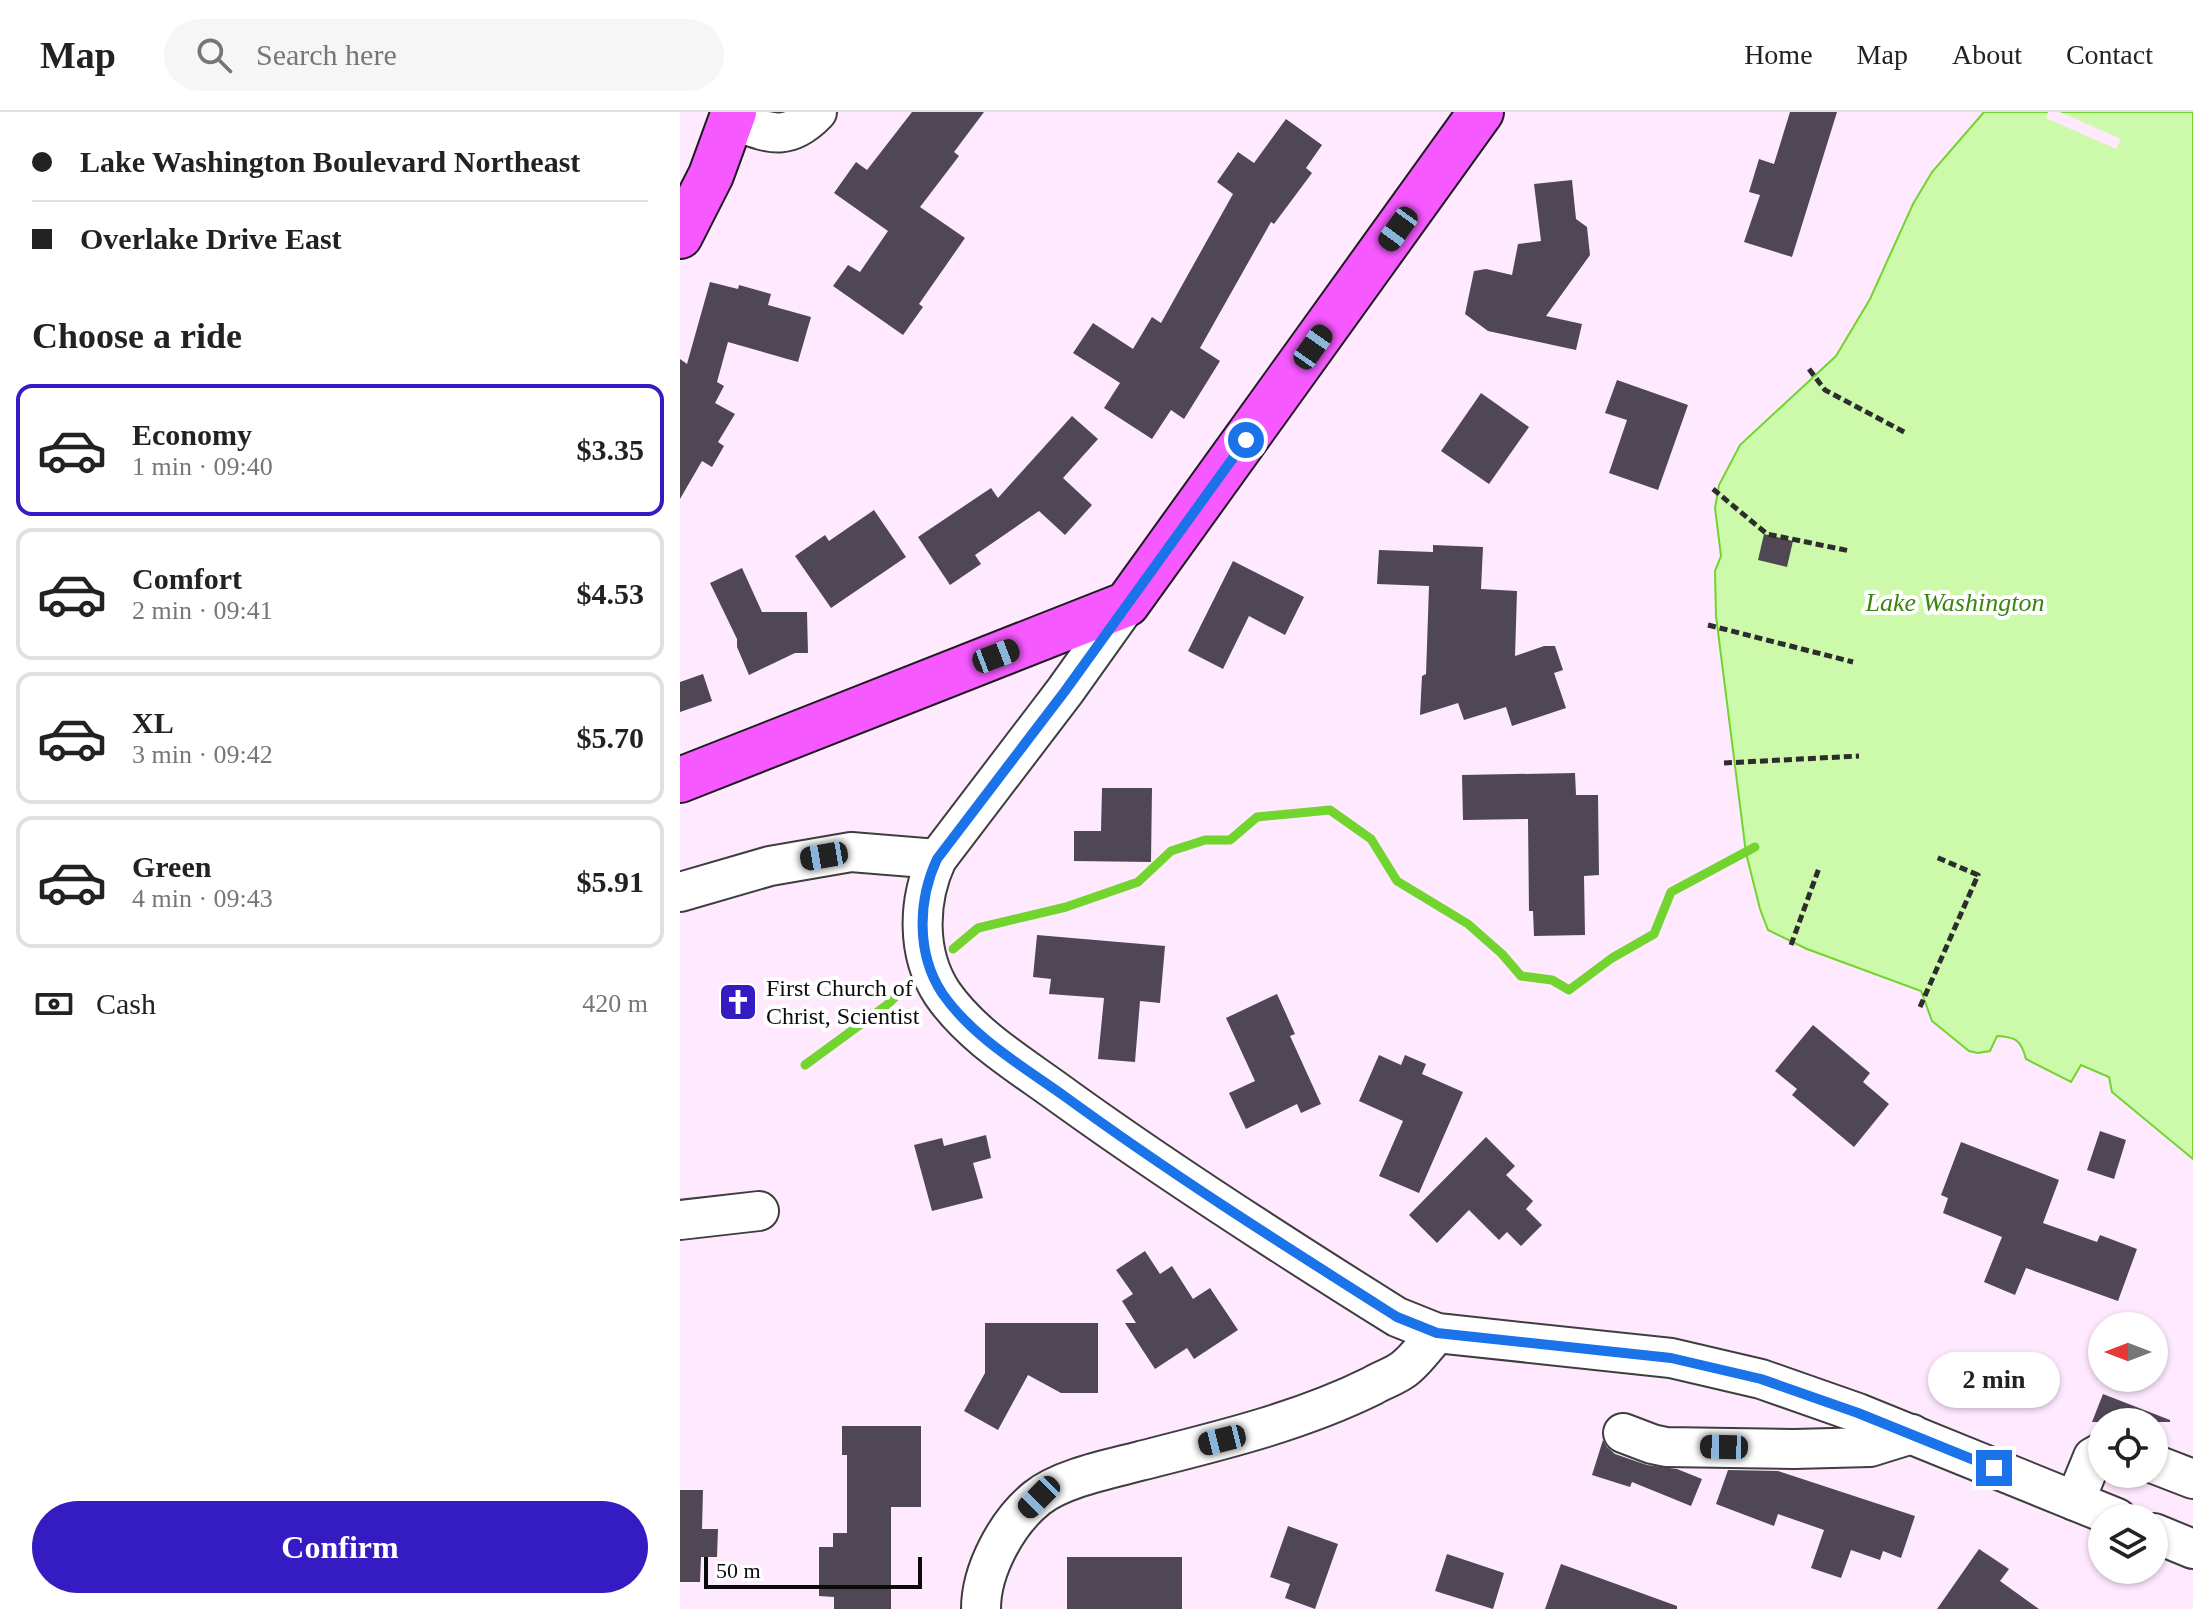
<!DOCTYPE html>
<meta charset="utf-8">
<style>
:root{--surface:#fff;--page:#f6f6f6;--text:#222;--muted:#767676;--line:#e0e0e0;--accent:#341cc2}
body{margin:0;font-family:"Times New Roman",serif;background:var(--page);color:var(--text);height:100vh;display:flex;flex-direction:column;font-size:30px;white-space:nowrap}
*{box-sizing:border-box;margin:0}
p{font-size:26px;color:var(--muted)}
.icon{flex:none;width:44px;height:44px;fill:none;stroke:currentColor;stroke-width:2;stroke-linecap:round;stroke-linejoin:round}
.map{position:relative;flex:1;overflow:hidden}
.details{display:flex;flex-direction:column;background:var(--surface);width:680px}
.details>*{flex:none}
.top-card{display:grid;align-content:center;height:176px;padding:0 32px;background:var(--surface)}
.needle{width:52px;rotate:270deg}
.fabs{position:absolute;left:1408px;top:1200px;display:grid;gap:16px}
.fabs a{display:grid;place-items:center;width:80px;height:80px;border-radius:50%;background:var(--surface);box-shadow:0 2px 6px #0004;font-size:40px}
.scale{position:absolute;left:24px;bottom:20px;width:218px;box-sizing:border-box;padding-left:8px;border:4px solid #0b0b0b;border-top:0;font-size:22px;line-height:28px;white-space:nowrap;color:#0b0b0b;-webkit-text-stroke:6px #fff;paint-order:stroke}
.end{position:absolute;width:36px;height:36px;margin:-18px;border:10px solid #1a73e8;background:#fff;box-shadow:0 0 0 4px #fff}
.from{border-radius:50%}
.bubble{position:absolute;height:56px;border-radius:28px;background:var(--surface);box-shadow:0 2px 6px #0004;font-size:26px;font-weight:800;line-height:56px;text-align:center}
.car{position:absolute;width:24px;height:48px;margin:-24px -12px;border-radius:10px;box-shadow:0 0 6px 2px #0007;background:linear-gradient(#222 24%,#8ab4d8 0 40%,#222 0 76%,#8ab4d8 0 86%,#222 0)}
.top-card b{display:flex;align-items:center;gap:28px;height:76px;font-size:30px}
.top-card b+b{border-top:2px solid var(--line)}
.top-card i{width:20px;height:20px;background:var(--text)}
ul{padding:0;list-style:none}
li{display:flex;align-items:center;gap:24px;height:132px;margin:0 16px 12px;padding:0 16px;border:4px solid var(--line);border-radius:16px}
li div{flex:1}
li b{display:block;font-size:30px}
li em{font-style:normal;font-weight:800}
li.active{border-color:var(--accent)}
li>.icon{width:72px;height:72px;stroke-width:1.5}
h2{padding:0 32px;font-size:36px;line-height:96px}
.pay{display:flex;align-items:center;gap:20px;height:88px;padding:0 32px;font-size:30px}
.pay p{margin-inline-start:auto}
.action{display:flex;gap:16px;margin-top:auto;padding:16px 32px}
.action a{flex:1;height:92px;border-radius:48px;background:var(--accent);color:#fff;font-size:32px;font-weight:800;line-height:92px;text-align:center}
header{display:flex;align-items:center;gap:48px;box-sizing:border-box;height:112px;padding:0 40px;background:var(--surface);border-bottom:2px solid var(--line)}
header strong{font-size:38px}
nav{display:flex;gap:44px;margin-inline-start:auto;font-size:28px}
.search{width:560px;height:72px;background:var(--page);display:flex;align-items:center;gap:20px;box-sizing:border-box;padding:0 28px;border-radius:44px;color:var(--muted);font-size:30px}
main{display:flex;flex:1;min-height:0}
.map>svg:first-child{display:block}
</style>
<header>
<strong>Map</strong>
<div class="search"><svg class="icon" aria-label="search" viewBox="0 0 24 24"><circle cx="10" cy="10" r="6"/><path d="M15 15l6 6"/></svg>Search here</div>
<nav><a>Home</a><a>Map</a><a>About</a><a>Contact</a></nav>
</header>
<main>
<section class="details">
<div class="top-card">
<b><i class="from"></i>Lake Washington Boulevard Northeast</b>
<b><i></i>Overlake Drive East</b>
</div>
<h2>Choose a ride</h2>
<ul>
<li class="active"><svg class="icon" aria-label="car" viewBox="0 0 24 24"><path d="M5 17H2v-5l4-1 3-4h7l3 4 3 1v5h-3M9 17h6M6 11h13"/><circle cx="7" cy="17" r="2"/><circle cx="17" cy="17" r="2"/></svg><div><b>Economy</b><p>1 min · 09:40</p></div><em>$3.35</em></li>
<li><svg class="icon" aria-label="car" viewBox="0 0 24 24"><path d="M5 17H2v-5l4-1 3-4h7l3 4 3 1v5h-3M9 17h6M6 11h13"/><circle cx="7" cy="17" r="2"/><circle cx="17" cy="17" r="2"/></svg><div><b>Comfort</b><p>2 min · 09:41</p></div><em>$4.53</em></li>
<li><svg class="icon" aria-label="car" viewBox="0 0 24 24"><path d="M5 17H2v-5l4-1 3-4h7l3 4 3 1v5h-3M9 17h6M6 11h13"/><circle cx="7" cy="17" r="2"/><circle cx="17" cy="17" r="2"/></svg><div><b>XL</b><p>3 min · 09:42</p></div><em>$5.70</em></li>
<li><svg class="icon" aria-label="car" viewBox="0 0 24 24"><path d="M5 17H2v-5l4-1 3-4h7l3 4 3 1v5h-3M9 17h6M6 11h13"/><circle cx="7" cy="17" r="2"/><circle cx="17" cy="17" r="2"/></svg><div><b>Green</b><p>4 min · 09:43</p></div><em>$5.91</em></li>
</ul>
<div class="pay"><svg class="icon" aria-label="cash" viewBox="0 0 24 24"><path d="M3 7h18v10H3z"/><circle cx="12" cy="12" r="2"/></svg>Cash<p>420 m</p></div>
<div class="action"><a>Confirm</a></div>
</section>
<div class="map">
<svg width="1513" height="1497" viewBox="0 0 1513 1497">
<rect width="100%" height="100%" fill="#ffe9ff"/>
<path fill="#cdf9ab" stroke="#72d42e" stroke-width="2" d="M1304,0H1513V1047L1432,980L1429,965L1401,953L1391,970L1346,947C1341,928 1336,925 1317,924L1310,939L1298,941L1289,939L1252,909L1241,879L1127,837L1088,818L1080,797L1066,741L1036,504L1035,459L1041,444L1035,396L1039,373L1060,333L1156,244L1190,187L1233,92L1252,60Z"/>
<polygon fill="#ffe9ff" points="1368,0 1380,0 1441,27 1436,37 1366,6"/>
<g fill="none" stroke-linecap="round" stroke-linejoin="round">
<g stroke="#72d42e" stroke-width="9">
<polyline points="273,837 298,816 386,795 458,770 491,739 525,728 550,728 577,705 650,698 691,727 717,769 788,812 822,842 841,864 872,868 889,878 932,846 974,822 991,780 1075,735"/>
<polyline points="125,953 207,893 232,868"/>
</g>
</g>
<g fill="#4f4754">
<polygon points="232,0 304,0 274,40 279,44 240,95 285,126 239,192 243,195 223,223 153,174 168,153 180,160 208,119 154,81 176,50 187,58"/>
<polygon points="1110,0 1157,0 1112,145 1064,130 1080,83 1069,80 1079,47 1094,52"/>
<polygon points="606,7 642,33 626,56 632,61 594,112 591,110 520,236 540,249 504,307 491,298 472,327 424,296 440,271 393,241 413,211 453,237 472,205 481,211 553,82 537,70 558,40 574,51"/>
<polygon points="892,68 896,107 907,115 910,143 866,204 902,212 896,238 808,219 785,202 794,159 806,157 832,163 838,132 861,129 854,72"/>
<polygon points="30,170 58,177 59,173 91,182 88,193 131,205 118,250 48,230 37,270 44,274 35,291 55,302 38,330 44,334 32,355 22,349 0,387 0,247 7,252"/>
<polygon points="937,268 1008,293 978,378 929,361 947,308 925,301"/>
<polygon points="801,281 849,315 809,372 761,339"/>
<polygon points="392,304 418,327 383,366 412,393 385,423 359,399 295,443 301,452 270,473 238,425 311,376 318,386"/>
<polygon points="194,398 226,445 151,496 115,444 145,423 149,429"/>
<polygon points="1084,422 1113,429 1107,455 1078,448"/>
<polygon points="753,433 803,435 801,477 837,479 835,544 864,534 875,534 883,558 874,561 886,596 832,614 826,595 784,608 778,591 740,603 742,564 746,562 749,474 697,472 699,438 753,440"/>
<polygon points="553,449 624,485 605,523 569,504 543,557 508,539"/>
<polygon points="62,456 82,500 127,500 128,541 115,541 69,563 57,535 57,527 30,471"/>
<polygon points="23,562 32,589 0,600 0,570"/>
<polygon points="895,661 896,683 918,683 919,763 904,764 905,823 854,824 853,799 849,799 848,707 783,708 782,663"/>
<polygon points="422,676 472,676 471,750 394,749 394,719 421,719"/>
<polygon points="357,823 485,834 480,891 460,889 455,950 418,947 424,886 369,882 371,867 353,865"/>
<polygon points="597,882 615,922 610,924 641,992 621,1001 617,992 566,1017 549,981 575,969 546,906"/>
<polygon points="1133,913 1190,961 1183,970 1209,992 1174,1035 1112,983 1117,977 1095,959"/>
<polygon points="699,943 721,953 725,943 746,952 742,962 783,980 739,1081 699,1064 723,1009 679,989"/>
<polygon points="1420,1019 1446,1028 1434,1067 1407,1058"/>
<polygon points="306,1023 311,1046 293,1051 303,1086 252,1099 234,1033 262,1026 264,1034"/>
<polygon points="806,1025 835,1054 826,1063 853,1089 846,1097 862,1113 841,1134 827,1120 819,1128 789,1098 757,1131 729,1103"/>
<polygon points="1281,1030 1379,1068 1363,1111 1417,1130 1420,1123 1457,1137 1438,1189 1346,1156 1335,1183 1304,1170 1322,1125 1263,1101 1268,1086 1261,1083"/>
<polygon points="465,1139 480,1162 492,1154 513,1187 530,1176 558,1218 514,1247 507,1236 475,1257 445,1211 456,1211 442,1189 453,1182 436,1158"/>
<polygon points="305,1211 418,1211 418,1281 381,1281 348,1263 318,1318 284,1299 305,1261"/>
<polygon points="1328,1240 1364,1246 1357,1287 1320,1281"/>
<polygon points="1423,1282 1490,1308 1490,1310 1412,1310"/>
<polygon points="162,1314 241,1314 241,1395 211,1395 211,1497 154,1497 154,1485 139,1484 139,1435 153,1435 153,1421 167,1421 167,1343 162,1343"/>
<polygon points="923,1328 927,1335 935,1342 967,1353 997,1357 1022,1367 1011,1394 952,1370 950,1375 912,1363"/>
<polygon points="1048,1358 1098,1359 1235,1404 1221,1446 1203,1439 1200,1448 1171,1438 1161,1466 1131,1456 1144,1418 1098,1402 1094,1414 1036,1392"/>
<polygon points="0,1378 23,1378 22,1417 38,1417 37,1445 21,1445 20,1470 0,1470"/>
<polygon points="608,1414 658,1432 635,1497 605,1486 610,1472 590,1465"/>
<polygon points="1299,1437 1329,1457 1320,1469 1359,1497 1257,1497"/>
<polygon points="767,1442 824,1461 813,1497 755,1479"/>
<rect x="387" y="1445" width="115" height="52"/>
<polygon points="881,1452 997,1494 997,1497 865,1497"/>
</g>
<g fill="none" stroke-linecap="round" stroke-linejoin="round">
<g stroke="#3e3e3e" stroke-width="42">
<g id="minor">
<path d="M52,8C89,21 107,31 137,0"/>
<path d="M447,492L385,579L257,747C238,788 236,841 262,881C293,926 344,955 387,987C494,1064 605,1135 717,1205L757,1221L991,1246L1081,1267L1178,1301L1437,1406"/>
<polyline points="0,780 90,754 171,740 257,747"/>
<polyline points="0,1108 79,1099"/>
<polyline points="943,1321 972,1332 986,1335 1114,1337 1190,1335 1232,1322"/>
<polyline points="1474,1352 1513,1367"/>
<polyline points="1395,1389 1413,1345 1422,1340"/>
<polyline points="1474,1421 1513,1437"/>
<path d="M301,1497C301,1458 327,1410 357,1386C382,1366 430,1357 460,1349C539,1329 619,1310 692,1274C702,1268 715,1264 724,1257C736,1248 747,1232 757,1221"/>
</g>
</g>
<g stroke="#1c1c1c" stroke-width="48">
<g id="major">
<polyline points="0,124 31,63 54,0"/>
<polyline points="0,668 447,492 801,0"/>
</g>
</g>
<g stroke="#2d2d2d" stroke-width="5" stroke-dasharray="8 4" stroke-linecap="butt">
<polyline points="1129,257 1145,278 1226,321"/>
<polyline points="1033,377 1087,422 1170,439"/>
<polyline points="1028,513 1173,550"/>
<polyline points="1044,651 1179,644"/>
<polyline points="1111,833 1139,756"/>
<polyline points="1240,895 1298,763 1256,745"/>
</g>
<use href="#minor" stroke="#fff" stroke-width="38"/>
<use href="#major" stroke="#f659ff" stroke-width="44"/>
</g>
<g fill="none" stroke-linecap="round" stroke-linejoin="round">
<path stroke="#1a73e8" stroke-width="10" d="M566,328L385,579L257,747C238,788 236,841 262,881C293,926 344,955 387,986C494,1064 605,1134 717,1205L757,1221L991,1246L1081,1267L1178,1301L1314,1356"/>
</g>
<defs>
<g id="church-square" transform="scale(2)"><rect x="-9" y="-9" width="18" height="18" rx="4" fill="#341cc2" stroke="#fff"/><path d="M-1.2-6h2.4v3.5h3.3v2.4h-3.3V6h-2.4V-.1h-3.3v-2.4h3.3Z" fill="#fff"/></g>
</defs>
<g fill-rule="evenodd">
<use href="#church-square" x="58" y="890"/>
</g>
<g text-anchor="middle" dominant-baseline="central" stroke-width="8" stroke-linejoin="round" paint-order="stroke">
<g font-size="24" fill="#0b0b0b" stroke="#fff" text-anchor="start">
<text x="86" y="876">First Church of<tspan x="86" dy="28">Christ, Scientist</tspan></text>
</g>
<g font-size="26" font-style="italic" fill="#3b850f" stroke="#fff">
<text x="1275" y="490">Lake Washington</text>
</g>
</g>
</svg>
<div class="fabs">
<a><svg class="needle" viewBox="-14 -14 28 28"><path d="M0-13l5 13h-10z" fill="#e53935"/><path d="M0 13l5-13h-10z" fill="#767676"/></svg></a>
<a><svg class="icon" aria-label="locate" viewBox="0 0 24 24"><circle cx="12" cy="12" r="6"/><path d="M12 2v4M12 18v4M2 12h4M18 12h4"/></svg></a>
<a><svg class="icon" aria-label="layers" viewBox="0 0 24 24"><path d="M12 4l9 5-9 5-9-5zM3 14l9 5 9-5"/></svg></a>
</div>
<div class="scale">50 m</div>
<i class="end from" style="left:566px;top:328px"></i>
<i class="end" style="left:1314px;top:1356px"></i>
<div class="bubble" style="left:1248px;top:1240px;width:132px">2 min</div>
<i class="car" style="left:718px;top:117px;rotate:216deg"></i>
<i class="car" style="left:633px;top:235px;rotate:35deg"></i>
<i class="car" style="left:316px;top:544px;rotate:69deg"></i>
<i class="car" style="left:144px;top:744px;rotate:260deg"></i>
<i class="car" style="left:542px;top:1328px;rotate:256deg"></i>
<i class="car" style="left:1044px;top:1335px;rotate:271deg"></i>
<i class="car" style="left:359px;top:1385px;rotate:225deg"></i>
</div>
</main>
